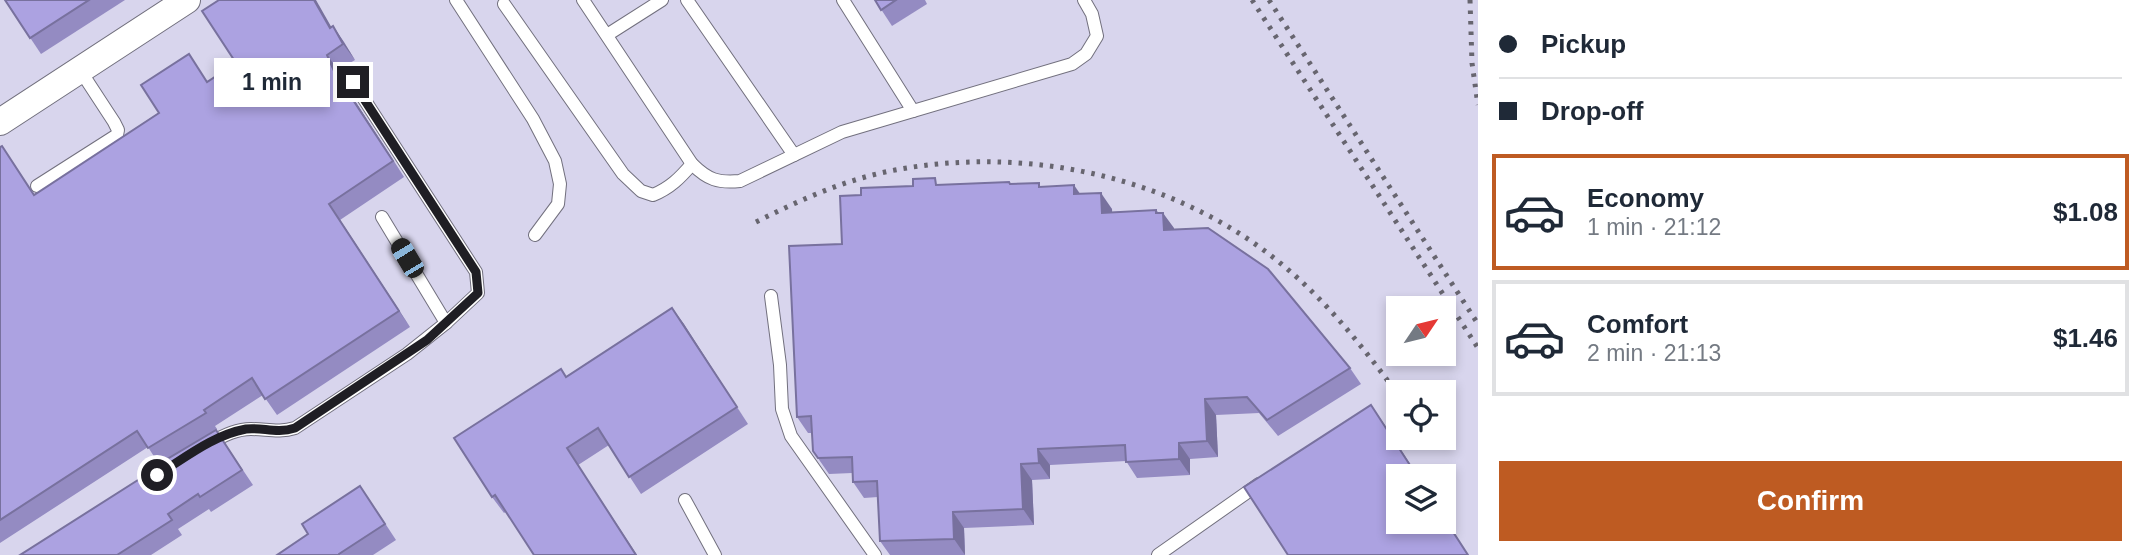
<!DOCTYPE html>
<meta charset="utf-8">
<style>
:root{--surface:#fff;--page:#f6f6f7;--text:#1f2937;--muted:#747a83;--line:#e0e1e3;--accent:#be5b22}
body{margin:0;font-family:Arial,sans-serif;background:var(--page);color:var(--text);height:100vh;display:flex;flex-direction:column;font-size:26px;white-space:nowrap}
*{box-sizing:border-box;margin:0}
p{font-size:23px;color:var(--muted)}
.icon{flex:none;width:38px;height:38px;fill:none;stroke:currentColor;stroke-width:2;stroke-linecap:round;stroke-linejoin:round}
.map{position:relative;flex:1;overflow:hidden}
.details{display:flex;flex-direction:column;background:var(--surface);width:665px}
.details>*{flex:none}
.hud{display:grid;align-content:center;height:154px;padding:0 21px;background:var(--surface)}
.needle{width:46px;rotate:55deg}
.fabs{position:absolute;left:1386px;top:296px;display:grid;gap:14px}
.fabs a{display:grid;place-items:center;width:70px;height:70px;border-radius:0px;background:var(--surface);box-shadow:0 4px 10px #0003;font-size:35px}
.end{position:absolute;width:32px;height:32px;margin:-16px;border:9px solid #1f1e24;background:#fff;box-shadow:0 0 0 4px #fff}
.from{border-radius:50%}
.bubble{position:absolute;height:49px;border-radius:0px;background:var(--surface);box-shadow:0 4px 10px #0003;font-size:23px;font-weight:700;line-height:49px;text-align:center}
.car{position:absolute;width:21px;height:42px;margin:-21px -10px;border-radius:9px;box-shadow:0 0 5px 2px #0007;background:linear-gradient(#222 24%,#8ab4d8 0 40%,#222 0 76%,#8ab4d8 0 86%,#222 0)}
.hud b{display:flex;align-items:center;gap:24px;height:66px;font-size:26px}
.hud b+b{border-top:2px solid var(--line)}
.hud i{width:18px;height:18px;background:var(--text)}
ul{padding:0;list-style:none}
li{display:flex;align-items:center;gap:21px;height:116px;margin:0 14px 10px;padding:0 7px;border:4px solid var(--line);border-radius:0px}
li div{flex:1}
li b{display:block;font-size:26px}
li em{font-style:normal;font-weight:700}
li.on{border-color:var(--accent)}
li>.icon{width:63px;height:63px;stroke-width:1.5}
.action{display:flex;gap:14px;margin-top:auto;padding:14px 21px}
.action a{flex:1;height:80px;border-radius:0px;background:var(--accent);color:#fff;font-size:28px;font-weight:700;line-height:80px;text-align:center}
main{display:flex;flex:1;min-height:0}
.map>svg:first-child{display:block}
</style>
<main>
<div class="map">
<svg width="1478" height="555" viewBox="0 0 1478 555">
<rect width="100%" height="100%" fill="#e3e1f1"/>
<path fill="#d8d5ed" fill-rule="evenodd" d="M0,0H1478V555H0ZM1398,308H1444V354H1398ZM1398,392H1444V438H1398ZM1398,476H1444V522H1398Z"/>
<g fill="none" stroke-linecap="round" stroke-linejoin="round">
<g stroke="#72707e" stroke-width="14">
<g id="service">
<polyline points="456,0 533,119 555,161 560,184 558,204 535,235"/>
<path d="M583,0L692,164C708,180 718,183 740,181L842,132L1072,64L1086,54L1097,36L1092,14L1084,0"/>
<polyline points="687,0 794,155"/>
<polyline points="843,0 913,111"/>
<path d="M504,4L623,174L641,191L653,195C670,188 680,178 692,164"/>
<polyline points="607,35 662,0"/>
<polyline points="353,82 476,272 478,293 446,323"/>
<polyline points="37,186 117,135 118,130 114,122 80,70"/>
<polyline points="771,296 780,365 782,409 791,436 875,555"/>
<path d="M209,444C220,437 237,429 251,429C267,429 279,433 295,428L407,354L446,323L382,217"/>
<polyline points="685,500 715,555"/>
<polyline points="1158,555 1259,484"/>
</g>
</g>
<g stroke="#72707e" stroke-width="28">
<polyline id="minor" points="0,122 187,0"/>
</g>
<use href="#service" stroke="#fff" stroke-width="12"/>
<use href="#minor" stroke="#fff" stroke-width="26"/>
<g stroke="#67656f" stroke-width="5" stroke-dasharray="3.5 7" stroke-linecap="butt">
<polyline points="1252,0 1478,348"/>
<polyline points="1269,0 1478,324"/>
<polyline points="1470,0 1472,63 1478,105"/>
<path d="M756,222C800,200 846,179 895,170C1029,145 1179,177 1285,267C1328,303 1361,345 1394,389"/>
</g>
</g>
<g fill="#948bc2">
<polygon points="5,0 125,0 41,54"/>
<polygon points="875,0 925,0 927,4 892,26"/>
<polygon points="333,26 355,60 338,70 346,87 404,177 340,220 410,327 277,415 263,395 215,426 217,429 211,433 216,430 253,485 211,512 209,509 178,529 182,535 151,555 20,555 160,466 148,447 0,543 0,147 13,162 34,195 207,81"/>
<polygon points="1009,182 1011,184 1041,187 1080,194 1112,209 1112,212 1156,210 1174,229 1350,368 1361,384 1278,436 1259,413 1216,415 1218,457 1190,459 1190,475 1137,478 1126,461 1050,465 1050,479 1032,480 1034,525 964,528 965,555 890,555 880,541 878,497 864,498 853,482 852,473 829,474 813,451 812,433 808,433 797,417 842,244 861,195 913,186"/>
<polygon points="672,308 748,424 641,494 609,445 504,513 492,497 567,376"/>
<polygon points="371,502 396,540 373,555 277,555"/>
</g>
<g fill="#78719e">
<polygon points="314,0 316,0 341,44 330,28"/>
<polygon points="333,26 344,42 355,60 343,44"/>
<polygon points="327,55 338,70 346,87 404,177 334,71"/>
<polygon points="1074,185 1085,201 1074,194"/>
<polygon points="1101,193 1112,209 1113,229 1102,213"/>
<polygon points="329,204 340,220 410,327 399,311"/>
<polygon points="1156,210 1164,221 1163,213 1174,228 1175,246 1164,230"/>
<polygon points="672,308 684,324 748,424 737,407"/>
<polygon points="1205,399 1216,415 1218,457 1207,441"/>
<polygon points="1371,405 1382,421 1418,476 1417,476"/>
<polygon points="1179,443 1190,459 1190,475 1179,459"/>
<polygon points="567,448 578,465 637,555 636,555"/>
<polygon points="1038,449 1050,465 1050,479 1039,463"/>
<polygon points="1021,464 1032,480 1034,525 1023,509"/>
<polygon points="953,512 964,528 965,555 954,539"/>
</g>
<g fill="#aca2e1" stroke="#78719e" stroke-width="2">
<polygon points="5,0 89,0 30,38"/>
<polygon points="219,0 314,0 330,28 333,26 343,44 327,55 334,71 393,161 329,204 399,311 265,399 252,378 204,410 206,413 148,448 137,431 0,520 0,147 2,146 34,195 159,113 141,85 189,54 207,82 236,63 202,11"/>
<polygon points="875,0 896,0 881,10"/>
<polygon points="935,178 936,185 1009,182 1010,184 1039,183 1039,187 1074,185 1074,194 1101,193 1102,213 1156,210 1156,213 1163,213 1164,230 1208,228 1268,269 1350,368 1267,420 1247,397 1205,399 1207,441 1179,443 1179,459 1126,462 1125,445 1038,449 1039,463 1021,464 1023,509 953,512 954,539 880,541 877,481 853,482 852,457 818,458 813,451 811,416 797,417 789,246 842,244 840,196 861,195 861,188 913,186 913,179"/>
<polygon points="672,308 737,407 629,477 598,428 567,448 636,555 534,555 495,495 492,497 454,438 561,369 566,377"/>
<polygon points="1371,405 1417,476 1398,476 1398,522 1444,522 1444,518 1468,555 1288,555 1244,487"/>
<polygon points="216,430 242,470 200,497 198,494 168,514 172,520 117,555 20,555 160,466 159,464"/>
<polygon points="360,486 385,524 339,554 339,555 277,555 308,534 302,524"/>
</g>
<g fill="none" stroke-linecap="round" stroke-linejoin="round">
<path stroke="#1f1e24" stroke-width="9" d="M157,475C185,458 213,435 246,429C263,427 276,434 295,428L427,340L478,293L476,272L353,82"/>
</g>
</svg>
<div class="fabs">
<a><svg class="needle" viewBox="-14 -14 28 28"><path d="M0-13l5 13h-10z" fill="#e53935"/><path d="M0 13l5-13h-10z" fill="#747a83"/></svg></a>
<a><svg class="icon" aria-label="locate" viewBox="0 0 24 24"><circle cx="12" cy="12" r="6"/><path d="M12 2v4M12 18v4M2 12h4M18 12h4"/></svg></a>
<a><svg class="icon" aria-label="layers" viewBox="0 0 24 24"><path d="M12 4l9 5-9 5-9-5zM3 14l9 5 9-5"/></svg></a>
</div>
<i class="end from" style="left:157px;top:475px"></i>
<i class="end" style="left:353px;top:82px"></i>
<div class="bubble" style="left:214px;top:58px;width:116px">1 min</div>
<i class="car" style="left:407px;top:258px;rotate:329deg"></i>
</div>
<section class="details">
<div class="hud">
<b><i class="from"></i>Pickup</b>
<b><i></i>Drop-off</b>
</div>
<ul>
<li class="on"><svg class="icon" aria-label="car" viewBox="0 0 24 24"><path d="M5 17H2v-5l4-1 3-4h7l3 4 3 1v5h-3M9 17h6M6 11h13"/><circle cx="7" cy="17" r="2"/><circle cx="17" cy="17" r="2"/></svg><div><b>Economy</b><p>1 min · 21:12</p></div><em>$1.08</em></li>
<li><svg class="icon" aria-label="car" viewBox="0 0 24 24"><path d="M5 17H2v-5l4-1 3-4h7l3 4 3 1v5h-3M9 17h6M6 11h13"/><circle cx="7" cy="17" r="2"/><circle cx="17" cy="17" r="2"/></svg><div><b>Comfort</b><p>2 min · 21:13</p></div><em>$1.46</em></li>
</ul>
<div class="action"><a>Confirm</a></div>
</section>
</main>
